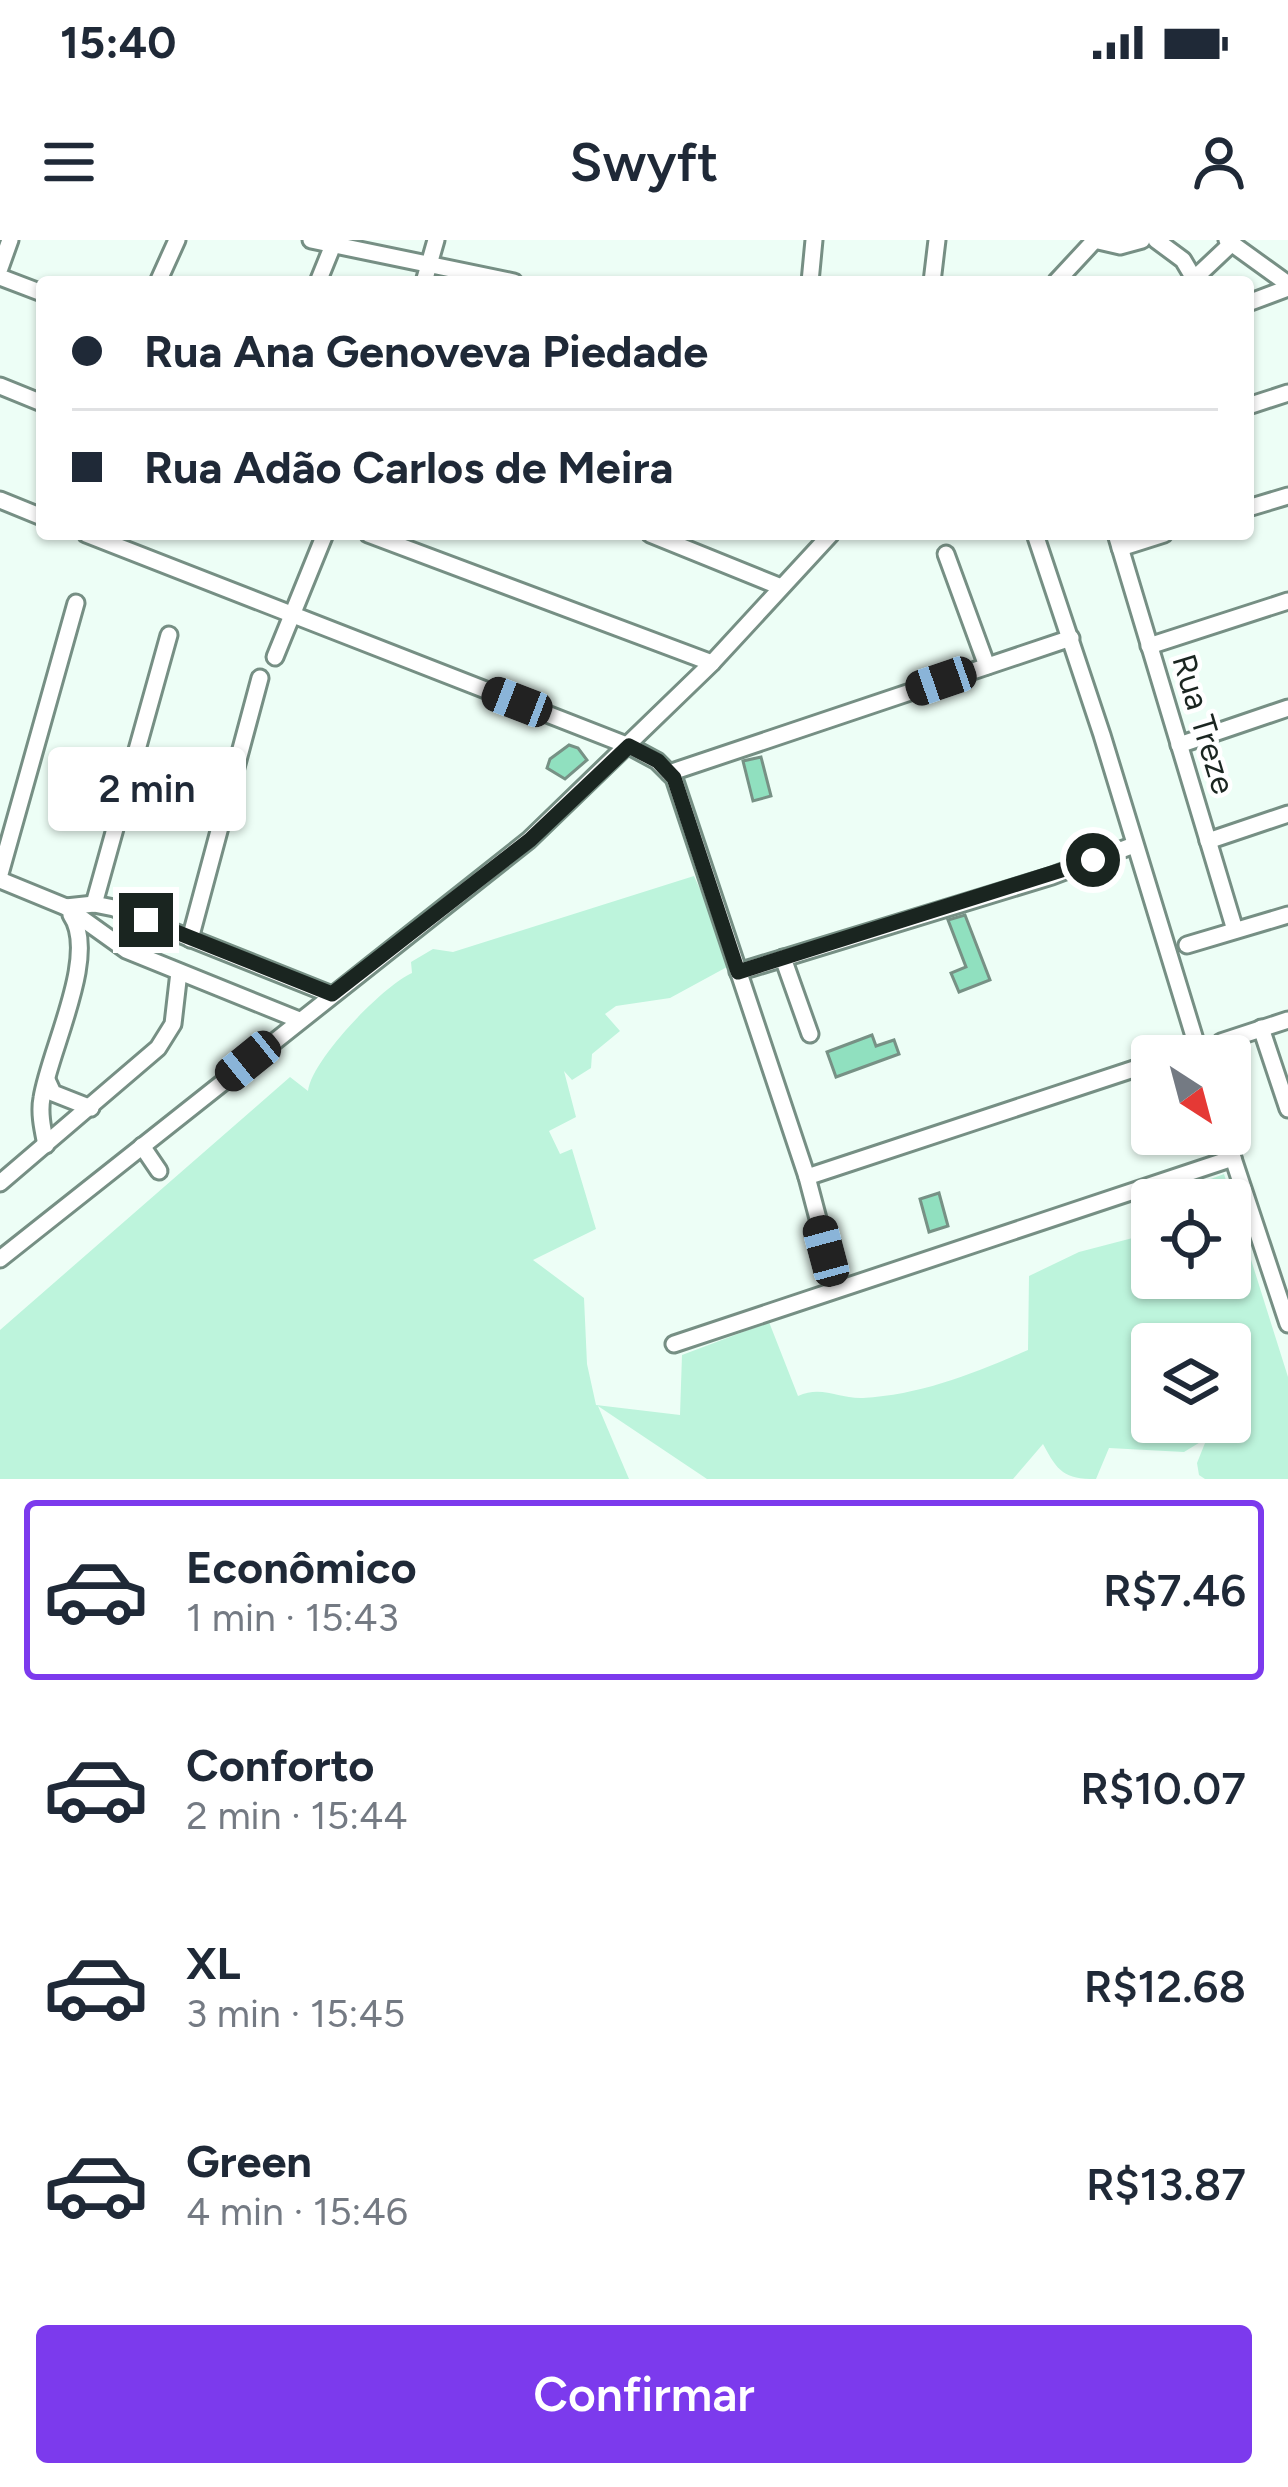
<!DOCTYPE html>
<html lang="pt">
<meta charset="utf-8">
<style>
:root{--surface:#fff;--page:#f6f6f7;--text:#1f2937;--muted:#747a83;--line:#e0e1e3;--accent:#7c3aed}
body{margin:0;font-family:Figtree,sans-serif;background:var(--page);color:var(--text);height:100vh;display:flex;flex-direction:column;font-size:45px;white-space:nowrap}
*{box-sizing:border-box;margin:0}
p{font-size:39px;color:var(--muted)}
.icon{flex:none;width:66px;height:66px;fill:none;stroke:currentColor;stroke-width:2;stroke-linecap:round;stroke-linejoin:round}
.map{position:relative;height:1239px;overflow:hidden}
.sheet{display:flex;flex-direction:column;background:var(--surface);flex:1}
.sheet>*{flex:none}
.guide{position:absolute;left:36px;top:36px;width:1218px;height:264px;border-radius:12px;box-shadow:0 3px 9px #0004;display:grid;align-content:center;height:264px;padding:0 36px;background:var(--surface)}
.needle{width:78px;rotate:144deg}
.buttons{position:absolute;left:1131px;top:795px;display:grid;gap:24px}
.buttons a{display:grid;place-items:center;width:120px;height:120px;border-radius:12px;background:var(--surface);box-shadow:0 3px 9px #0004;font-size:60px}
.end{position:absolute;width:54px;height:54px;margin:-27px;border:15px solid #1a2520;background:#fff;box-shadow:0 0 0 6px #fff}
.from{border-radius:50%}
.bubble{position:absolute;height:84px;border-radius:12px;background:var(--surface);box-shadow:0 3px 9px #0004;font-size:39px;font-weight:600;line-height:84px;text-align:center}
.car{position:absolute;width:36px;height:72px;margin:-36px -18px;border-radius:15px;box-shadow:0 0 9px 3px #0007;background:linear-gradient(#222 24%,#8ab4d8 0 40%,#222 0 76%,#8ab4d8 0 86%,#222 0)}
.guide b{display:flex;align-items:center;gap:42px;height:114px;font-size:45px}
.guide b+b{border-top:3px solid var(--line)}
.guide i{width:30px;height:30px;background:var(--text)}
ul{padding:21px 0 0;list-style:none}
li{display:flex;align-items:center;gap:36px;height:180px;margin:0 24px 18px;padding:0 12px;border:6px solid transparent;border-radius:12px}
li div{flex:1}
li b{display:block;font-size:45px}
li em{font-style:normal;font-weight:600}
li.active{border-color:var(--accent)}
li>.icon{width:108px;height:108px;stroke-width:1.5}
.primary-button{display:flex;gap:24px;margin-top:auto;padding:24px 36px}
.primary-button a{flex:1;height:138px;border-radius:12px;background:var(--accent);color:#fff;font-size:48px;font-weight:600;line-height:138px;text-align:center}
.status{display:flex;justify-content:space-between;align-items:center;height:84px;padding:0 60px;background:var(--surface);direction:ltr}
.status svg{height:33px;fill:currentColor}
header{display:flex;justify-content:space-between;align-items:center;height:156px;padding:0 36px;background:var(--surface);font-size:54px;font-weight:600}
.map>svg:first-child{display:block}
</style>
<div class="status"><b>15:40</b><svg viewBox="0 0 49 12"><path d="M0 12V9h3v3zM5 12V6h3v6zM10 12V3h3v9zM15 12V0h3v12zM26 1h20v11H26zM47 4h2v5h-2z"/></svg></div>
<header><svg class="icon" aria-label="menu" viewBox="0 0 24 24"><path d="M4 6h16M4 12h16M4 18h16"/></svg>Swyft<svg class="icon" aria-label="person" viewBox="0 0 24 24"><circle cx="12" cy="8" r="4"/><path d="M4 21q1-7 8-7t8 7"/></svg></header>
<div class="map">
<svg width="1288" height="1239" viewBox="0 0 1288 1239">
<rect width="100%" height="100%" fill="#edfef6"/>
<path fill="#bdf4dc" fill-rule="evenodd" d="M694,636L714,680L727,727L670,758L616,766L605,774L620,791L592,814L591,828L572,840L564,831L576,877L549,891L560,914L572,909L596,989L533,1020L584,1058L587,1124L596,1165L680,1175L682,1115L769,1082L798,1156C822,1145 839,1159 863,1158C921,1155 975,1133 1028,1110L1029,1036L1079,1012L1148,994L1152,976V1038H1230V960H1155L1224,934L1288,1137V1239H1205L1199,1235L1197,1223L1207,1198L1184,1212L1109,1208L1096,1239C1064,1239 1058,1232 1043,1204L1013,1239H707L598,1166L629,1239H0V1090L290,837L308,851C312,819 383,746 412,733L411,722L433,709L453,712ZM1152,1104H1230V1182H1152Z"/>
<g fill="#90e0bf" stroke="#779185" stroke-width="3">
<polygon points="569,505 578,508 587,520 565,539 547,528 550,519"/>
<polygon points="761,517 771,556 753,561 743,521"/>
<polygon points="965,675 990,740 959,752 951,733 966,727 948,680"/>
<polygon points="872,795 876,806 894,800 899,814 836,837 827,812"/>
<polygon points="939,953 948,986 929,992 920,959"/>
</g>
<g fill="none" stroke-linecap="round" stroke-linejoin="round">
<g stroke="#768f84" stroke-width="21">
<g id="street">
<polyline points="311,0 514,42"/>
<polyline points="1094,0 1120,6 1142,0"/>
<polyline points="1156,0 1183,20 1196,42"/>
<polyline points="1227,0 1288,44"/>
<polyline points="0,28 10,0"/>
<polyline points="0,37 42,53"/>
<polyline points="1196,37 1231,4"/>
<polyline points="158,42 177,0"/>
<polyline points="318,42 333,5"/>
<polyline points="424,42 436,0"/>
<polyline points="810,42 814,0"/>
<polyline points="932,42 937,0"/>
<polyline points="1056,42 1095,0"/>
<polyline points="1248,63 1288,48"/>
<polyline points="0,146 42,163"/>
<polyline points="1248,166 1288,153"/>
<polyline points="0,260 42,277"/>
<polyline points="1248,268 1288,256"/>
<polyline points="86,294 629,506 657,521 674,538 807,937 836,1047"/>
<polyline points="368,294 712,423"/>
<polyline points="650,294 781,347"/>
<polyline points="1035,294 1102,495 1200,816"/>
<polyline points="1116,294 1235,690"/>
<polyline points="1120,308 1164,294"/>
<polyline points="946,314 987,426"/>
<polyline points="1149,406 1288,361"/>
<polyline points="275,417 325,294"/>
<polyline points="1179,505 1288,468"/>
<polyline points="669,533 1071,398"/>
<polyline points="1208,601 1288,574"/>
<polyline points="0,634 76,363"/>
<polyline points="0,640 66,667 126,710 299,780"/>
<polyline points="94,664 169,395"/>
<polyline points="66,667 94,664 114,668 332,755"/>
<polyline points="190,699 260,438"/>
<polyline points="1187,705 1288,675"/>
<polyline points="783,718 810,794"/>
<polyline points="738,732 1052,636 1134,605"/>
<polyline points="1261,788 1288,869"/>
<polyline points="1221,802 1288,780"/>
<polyline points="1171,816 1197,807"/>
<polyline points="47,840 53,853 91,868"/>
<polyline points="1225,894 1288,1084"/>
<path d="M46,905C43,890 39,873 42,858C49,811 99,715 71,675"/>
<polyline points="142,906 159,931"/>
<polyline points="807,937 1152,823"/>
<polyline points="0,943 158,808 173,784 179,732"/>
<polyline points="0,1019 529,600 712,423 831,294"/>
<polyline points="674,1104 1233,918"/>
</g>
</g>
<use href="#street" stroke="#fff" stroke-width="15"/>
</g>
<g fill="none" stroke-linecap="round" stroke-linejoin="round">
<polyline stroke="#1a2520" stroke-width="15" points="146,680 332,754 530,600 629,506 658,521 674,538 738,732 1093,620"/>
</g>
<g text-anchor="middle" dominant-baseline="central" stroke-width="9" stroke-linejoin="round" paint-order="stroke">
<g font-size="33" fill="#1a2520" stroke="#fff">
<text transform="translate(1204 484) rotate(73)">Rua Treze</text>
</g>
</g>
</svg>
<div class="buttons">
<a><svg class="needle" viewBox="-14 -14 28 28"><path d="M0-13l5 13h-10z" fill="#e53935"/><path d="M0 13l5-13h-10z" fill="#747a83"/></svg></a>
<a><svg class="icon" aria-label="locate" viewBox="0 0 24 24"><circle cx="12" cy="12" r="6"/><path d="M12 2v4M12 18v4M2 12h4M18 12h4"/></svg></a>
<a><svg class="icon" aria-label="layers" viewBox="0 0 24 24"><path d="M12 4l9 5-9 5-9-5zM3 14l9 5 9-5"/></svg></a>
</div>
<i class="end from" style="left:1093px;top:620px"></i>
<i class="end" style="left:146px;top:680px"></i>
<div class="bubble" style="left:48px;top:507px;width:198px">2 min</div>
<i class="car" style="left:941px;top:441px;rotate:251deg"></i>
<i class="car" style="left:517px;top:462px;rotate:291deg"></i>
<i class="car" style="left:248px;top:821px;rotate:231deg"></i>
<i class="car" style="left:826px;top:1011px;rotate:345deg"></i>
<div class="guide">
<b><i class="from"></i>Rua Ana Genoveva Piedade</b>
<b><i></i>Rua Adão Carlos de Meira</b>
</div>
</div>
<section class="sheet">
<ul>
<li class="active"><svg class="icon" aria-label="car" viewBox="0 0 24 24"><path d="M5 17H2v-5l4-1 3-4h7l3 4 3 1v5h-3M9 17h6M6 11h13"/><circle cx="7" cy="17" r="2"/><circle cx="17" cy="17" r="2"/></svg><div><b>Econômico</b><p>1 min · 15:43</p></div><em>R$7.46</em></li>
<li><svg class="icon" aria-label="car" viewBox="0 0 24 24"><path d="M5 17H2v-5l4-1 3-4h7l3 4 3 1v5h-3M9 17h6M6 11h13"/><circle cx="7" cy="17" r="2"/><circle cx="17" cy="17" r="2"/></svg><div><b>Conforto</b><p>2 min · 15:44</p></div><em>R$10.07</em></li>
<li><svg class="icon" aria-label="car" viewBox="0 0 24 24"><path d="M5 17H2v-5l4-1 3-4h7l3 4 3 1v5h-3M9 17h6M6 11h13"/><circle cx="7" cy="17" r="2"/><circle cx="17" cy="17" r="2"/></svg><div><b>XL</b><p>3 min · 15:45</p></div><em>R$12.68</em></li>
<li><svg class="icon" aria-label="car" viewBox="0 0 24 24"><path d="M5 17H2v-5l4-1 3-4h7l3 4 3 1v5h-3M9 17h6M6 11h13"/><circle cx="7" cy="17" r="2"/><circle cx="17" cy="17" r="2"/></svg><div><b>Green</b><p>4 min · 15:46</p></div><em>R$13.87</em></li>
</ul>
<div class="primary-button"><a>Confirmar</a></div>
</section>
